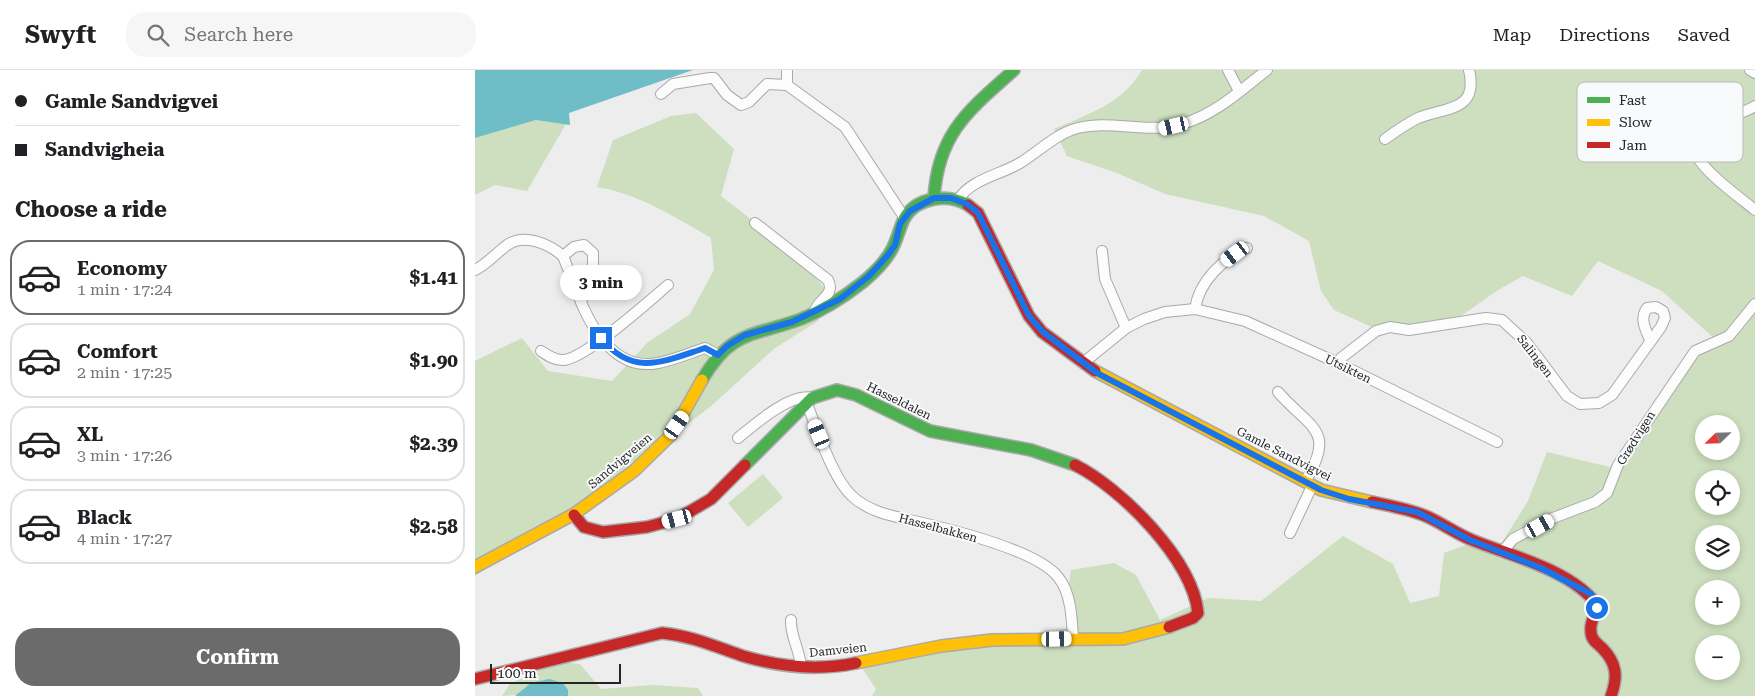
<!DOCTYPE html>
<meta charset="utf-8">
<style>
:root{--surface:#fff;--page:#f6f6f6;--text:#202124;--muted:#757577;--line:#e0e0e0;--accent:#6b6b6c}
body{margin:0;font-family:"Roboto Serif",serif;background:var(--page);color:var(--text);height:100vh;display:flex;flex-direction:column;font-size:19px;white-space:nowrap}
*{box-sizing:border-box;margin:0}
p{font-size:16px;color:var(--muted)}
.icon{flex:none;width:28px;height:28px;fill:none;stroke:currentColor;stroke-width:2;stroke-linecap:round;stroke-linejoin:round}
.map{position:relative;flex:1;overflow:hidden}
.details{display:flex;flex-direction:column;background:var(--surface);width:475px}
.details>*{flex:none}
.banner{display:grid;align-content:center;height:110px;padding:0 15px;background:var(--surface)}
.needle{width:32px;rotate:247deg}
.buttons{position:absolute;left:1220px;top:345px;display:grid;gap:10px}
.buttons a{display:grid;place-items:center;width:45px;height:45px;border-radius:50%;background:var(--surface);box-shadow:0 2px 8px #0003;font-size:25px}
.scale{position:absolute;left:15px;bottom:12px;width:131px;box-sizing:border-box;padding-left:5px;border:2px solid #252526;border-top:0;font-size:14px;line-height:18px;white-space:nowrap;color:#252526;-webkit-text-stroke:4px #f9fafc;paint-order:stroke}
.end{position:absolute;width:22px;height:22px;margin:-11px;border:6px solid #1a73e8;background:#fff;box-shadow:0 0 0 2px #fff}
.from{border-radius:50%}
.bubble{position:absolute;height:35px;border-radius:18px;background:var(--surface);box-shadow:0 2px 8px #0003;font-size:16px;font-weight:700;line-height:35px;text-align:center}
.car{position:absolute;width:15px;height:30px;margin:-15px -8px;border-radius:6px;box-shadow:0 0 4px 1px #0007;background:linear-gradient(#fff 24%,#345 0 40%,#fff 0 76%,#345 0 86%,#fff 0)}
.banner b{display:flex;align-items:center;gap:18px;height:48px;font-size:19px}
.banner b+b{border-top:1px solid var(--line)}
.banner i{width:12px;height:12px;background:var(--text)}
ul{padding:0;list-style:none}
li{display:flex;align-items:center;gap:15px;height:75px;margin:0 10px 8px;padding:0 5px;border:2px solid var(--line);border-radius:20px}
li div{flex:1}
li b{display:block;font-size:19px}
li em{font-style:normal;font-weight:700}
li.active{border-color:var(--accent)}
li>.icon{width:45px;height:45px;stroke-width:1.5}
h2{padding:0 15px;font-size:22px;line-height:60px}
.action{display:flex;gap:10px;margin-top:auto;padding:10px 15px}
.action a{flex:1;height:58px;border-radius:20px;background:var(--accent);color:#fff;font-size:20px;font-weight:700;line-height:58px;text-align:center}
header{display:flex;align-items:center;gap:30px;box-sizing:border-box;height:70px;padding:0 25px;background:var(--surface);border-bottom:1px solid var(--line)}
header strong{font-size:24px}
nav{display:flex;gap:28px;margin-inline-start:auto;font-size:18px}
.search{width:350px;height:45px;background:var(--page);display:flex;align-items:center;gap:12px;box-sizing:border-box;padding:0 18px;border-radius:20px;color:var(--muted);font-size:19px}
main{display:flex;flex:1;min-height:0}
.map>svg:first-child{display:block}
</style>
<header>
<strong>Swyft</strong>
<div class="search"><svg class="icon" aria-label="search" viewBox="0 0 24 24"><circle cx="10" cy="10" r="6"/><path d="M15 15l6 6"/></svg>Search here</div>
<nav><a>Map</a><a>Directions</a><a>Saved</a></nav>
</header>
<main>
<section class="details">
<div class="banner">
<b><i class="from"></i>Gamle Sandvigvei</b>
<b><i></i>Sandvigheia</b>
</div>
<h2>Choose a ride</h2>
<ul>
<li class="active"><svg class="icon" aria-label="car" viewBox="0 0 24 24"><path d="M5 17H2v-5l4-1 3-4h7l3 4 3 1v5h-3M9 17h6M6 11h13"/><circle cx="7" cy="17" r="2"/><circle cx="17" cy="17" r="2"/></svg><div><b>Economy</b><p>1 min · 17:24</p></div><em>$1.41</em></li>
<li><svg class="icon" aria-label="car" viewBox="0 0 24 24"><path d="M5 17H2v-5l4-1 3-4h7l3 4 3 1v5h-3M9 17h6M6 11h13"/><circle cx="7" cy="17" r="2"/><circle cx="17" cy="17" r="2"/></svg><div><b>Comfort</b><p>2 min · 17:25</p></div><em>$1.90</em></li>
<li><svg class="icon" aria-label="car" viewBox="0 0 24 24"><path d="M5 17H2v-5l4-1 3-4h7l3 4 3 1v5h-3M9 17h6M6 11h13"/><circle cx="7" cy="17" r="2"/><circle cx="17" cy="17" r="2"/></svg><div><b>XL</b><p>3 min · 17:26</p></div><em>$2.39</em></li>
<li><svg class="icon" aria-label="car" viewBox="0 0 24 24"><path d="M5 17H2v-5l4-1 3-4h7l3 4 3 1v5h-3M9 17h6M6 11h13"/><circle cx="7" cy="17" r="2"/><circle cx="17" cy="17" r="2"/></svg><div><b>Black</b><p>4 min · 17:27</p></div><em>$2.58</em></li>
</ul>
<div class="action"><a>Confirm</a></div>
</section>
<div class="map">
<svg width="1280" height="626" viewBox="0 0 1280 626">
<rect width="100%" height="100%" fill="#ededee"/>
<g fill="#cddfbe" fill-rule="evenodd">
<path d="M667,0H1280V626H397L401,619L387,598L594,558L593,520L596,500L639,493L661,505L685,550L733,528L786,531L868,466L918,494L935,533L964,526L969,483L994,474H1026L1053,431L1072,382L1143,399L1219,290L1243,272L1187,221L1123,191L1097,226L1048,206L1023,220L986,246L939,258L915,256L910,263L859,240L846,221L834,171L789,146L690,124L642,103L592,86L579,59C613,44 647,34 667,0ZM1229,354H1256V381H1229ZM1229,409H1256V436H1229ZM1229,464H1256V491H1229ZM1229,519H1256V546H1229ZM1229,574H1256V601H1229Z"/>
<path d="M221,43L259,79L246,126L326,188L350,219L343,251L300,278L235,337L194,368L158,403L0,506V291L47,268L73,301L137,311L172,273L215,244L239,200L236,168C200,147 164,124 122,117L138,70L196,46Z"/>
<polygon points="61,50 91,54 52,121 20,115 0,125 0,68"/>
<polygon points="288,404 308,428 273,457 253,433"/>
<polygon points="81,592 105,594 126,619 178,615 223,618 228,626 93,626 93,620 27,626 35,614"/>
</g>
<g fill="#6fbdc6">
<polygon points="0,0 218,0 94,43 95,55 61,50 0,68"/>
<polygon points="74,609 88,613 93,620 93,626 40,626 56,613"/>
</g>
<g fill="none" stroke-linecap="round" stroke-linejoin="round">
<g stroke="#a9a9aa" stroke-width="12">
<g id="street">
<polyline points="312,0 312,15 370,57 429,147"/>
<polyline points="753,0 764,21"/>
<polyline points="1275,0 1280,3"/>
<polyline points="186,24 198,14 235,8 239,8 252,25 266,35 274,32 292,14 312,15"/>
<path d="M1280,36C1264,46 1243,49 1226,59C1193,80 1264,126 1280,140"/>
<path d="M910,69C921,61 931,54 943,48C970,37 1004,42 994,0"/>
<path d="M483,130C496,109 525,105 545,93C563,82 582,63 603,58C639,49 676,66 713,52C743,42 767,19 792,0"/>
<path d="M280,153L353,210C361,226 342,229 339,243"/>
<polyline points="627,181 630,209 651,258"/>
<polyline points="88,186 106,232"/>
<path d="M0,200C12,194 20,184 31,176C48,162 74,174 88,186L99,177L109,175L118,183V195L106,232C119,263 143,301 183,293C199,290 215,283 230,278L243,285"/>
<path d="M720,239C724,211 748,189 772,178"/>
<path d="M66,281C72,285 79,290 87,290C108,291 174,231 193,215"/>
<polyline points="608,293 651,258 669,249 690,242 720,239 770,251 863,293 1022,372"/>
<path d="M863,293L866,288L901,261L915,257L934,260L1011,248L1027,250L1052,273L1092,326L1105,334L1124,333L1137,325L1186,257L1190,248L1188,241L1181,237L1172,238C1164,249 1171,260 1175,270"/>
<path d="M803,322C835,359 862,359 830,412"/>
<path d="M332,334C342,359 358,409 377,426C394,442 417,446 439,451C474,459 562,480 583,507C596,522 597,549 598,569"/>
<path d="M263,368C279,355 316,322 337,328"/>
<polyline points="815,463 837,416"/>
<polyline points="1027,482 1038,469 1078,448 1120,432 1132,423 1143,395 1220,281 1254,266 1280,234"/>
<path d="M316,550C315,566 325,580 326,597"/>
</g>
</g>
<g stroke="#a9a9aa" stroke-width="14">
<g id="fast">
<path d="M459,128C463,63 494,40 539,0"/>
<path d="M227,310C257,259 277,267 326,249C349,240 369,227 388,212C399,203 409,193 416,181C422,171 424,159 429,149C441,127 473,123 493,135"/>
<polyline points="270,395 337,328 362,320 381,325 455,361 556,380 600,395"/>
</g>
</g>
<g stroke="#a9a9aa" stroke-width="14">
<g id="slow">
<polyline points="620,301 846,420 897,432"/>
<polyline points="0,497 99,444 159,401 196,365 227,310"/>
<polyline points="381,593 466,576 517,570 648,569 694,557"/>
</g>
</g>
<g stroke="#a9a9aa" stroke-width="14">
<g id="jam">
<polyline points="493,135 503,143 554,246 567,262 620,301"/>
<path d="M600,395C646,418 718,490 723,543L718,548L694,557"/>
<path d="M897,432C916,436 935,439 953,447C968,454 982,464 997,470C1036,486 1097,500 1122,535C1121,544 1114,553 1116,562C1116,570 1122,573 1127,578C1142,593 1143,607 1136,626"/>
<polyline points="99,445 109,457 128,462 172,457 202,449 236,429 270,395"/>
<path d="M0,609L187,563C217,566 239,576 268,586C305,597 343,601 381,593"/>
</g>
</g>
<use href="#street" stroke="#fcfcfc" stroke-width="10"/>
<use href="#fast" stroke="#4caf50" stroke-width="11"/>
<use href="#slow" stroke="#ffc107" stroke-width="11"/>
<use href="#jam" stroke="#c62828" stroke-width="11"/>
</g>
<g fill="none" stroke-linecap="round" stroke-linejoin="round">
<path stroke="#1a73e8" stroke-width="6" d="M126,268C158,308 190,291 230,278L243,285L252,276L270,265L317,252L365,229L394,206L413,185L420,175L425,154L435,141L459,128H476L492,134L503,143L554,246L568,262L622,303L846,420L874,429L942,442L995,470L1066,498L1116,524L1121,532L1122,538"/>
</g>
<g text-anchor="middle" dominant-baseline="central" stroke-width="4" stroke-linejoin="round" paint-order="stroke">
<g font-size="12" fill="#252526" stroke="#f9fafc">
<text transform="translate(1060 286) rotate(52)">Salingen</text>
<text transform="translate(873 299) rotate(26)">Utsikten</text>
<text transform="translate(424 331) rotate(26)">Hasseldalen</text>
<text transform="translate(1161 368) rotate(-58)">Grødvigen</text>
<text transform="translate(809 384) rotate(27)">Gamle Sandvigvei</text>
<text transform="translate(145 391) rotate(-40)">Sandvigveien</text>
<text transform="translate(463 458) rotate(15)">Hasselbakken</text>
<text transform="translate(363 580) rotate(-6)">Damveien</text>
</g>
</g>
<rect x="1102" y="12" width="166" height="80" rx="8" fill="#f9fafc" stroke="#b9babc" stroke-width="1"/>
<rect x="1112" y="27" width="23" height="6" fill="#4caf50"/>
<rect x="1112" y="49" width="23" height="7" fill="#ffc107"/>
<rect x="1112" y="72" width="23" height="6" fill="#c62828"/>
<g font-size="14" fill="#252526">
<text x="1144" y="35">Fast</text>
<text x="1144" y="57">Slow</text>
<text x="1144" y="80">Jam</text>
</g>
</svg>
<div class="buttons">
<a><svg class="needle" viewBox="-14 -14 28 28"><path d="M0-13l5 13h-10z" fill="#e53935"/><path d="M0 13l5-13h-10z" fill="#757577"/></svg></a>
<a><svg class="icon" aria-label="locate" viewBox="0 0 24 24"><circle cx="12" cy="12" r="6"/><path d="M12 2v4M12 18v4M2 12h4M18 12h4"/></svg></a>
<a><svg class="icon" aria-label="layers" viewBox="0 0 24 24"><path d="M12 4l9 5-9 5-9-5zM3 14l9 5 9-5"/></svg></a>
<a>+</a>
<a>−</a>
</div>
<div class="scale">100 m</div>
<i class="end from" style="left:1122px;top:538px"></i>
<i class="end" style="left:126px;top:268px"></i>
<div class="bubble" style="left:85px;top:195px;width:82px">3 min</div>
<i class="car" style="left:699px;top:56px;rotate:257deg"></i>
<i class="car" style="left:760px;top:184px;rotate:233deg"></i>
<i class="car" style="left:202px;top:355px;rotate:35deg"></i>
<i class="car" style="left:344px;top:364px;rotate:337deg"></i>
<i class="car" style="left:202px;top:449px;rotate:255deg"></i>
<i class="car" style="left:1065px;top:456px;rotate:61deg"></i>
<i class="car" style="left:582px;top:569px;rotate:89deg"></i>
</div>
</main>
